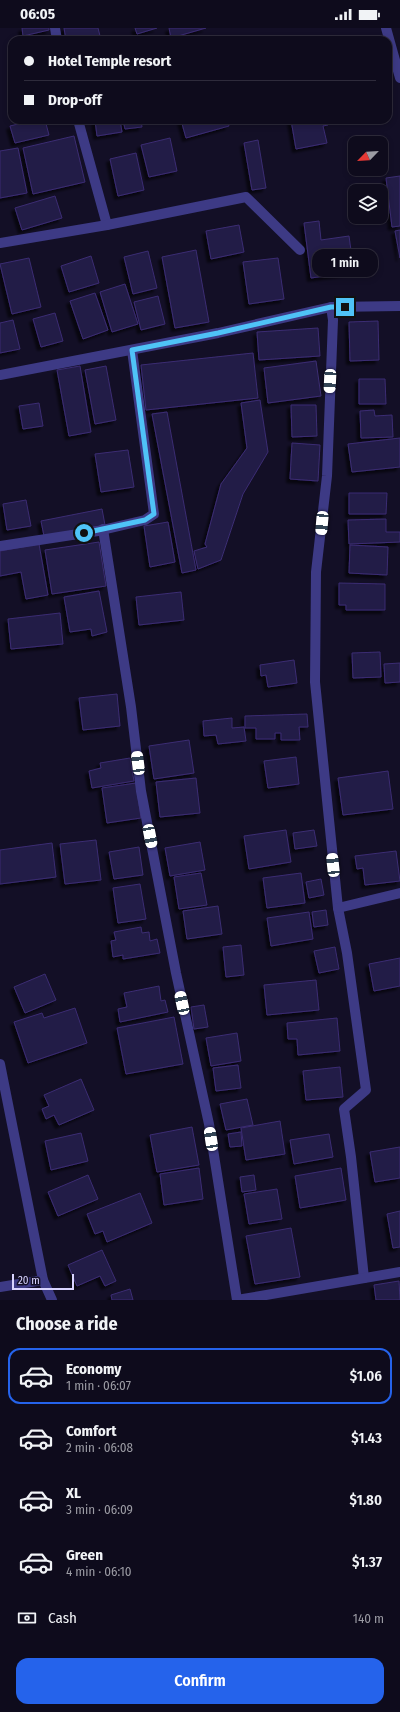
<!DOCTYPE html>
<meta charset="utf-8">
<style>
:root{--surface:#0e0b1c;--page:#171425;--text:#f1f3f6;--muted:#9b9ba3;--line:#2e2b3b;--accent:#2563eb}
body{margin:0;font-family:"Fira Sans Condensed",sans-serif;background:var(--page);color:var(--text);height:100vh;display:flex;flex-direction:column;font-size:15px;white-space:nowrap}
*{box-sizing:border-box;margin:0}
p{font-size:13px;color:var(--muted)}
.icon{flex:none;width:22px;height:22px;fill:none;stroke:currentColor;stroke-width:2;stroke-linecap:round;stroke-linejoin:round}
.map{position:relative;height:1272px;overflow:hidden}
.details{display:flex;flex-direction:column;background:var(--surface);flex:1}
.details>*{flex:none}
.banner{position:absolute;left:8px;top:8px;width:384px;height:88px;border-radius:12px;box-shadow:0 2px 6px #0003,0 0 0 1px var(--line);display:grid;align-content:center;height:88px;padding:0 16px;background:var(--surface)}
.needle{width:26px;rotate:245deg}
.fabs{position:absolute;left:348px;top:108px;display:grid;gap:8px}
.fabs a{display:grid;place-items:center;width:40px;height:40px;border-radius:8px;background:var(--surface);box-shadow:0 2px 6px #0003,0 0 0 1px var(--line);font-size:20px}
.scale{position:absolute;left:12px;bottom:10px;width:62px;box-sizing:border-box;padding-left:4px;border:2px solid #d9d4ff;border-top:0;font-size:11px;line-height:14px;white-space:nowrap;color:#d9d4ff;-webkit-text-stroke:3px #130f26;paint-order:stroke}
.end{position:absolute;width:18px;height:18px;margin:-9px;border:5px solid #4fc3f7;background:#111;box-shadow:0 0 0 2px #111}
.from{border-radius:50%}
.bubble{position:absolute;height:28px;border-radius:12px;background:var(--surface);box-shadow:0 2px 6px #0003,0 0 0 1px var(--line);font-size:13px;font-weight:600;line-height:28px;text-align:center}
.car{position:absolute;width:12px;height:24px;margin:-12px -6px;border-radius:5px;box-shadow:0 0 3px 1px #0007;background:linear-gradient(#fff 24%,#345 0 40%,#fff 0 76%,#345 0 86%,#fff 0)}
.banner b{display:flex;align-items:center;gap:14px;height:38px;font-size:15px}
.banner b+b{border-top:1px solid var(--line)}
.banner i{width:10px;height:10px;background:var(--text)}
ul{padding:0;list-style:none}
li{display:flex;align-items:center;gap:12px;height:56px;margin:0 8px 6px;padding:0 8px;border:2px solid transparent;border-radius:12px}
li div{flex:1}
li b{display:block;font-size:15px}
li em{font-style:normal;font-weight:600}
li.current{border-color:var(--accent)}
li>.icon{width:36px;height:36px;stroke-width:1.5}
h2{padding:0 16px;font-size:18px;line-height:48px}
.pay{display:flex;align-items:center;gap:10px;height:44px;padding:0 16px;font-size:15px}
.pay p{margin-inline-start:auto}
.cta{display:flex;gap:8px;margin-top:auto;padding:8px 16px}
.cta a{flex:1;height:46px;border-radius:12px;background:var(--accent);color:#fff;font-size:16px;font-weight:600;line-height:46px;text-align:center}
.status{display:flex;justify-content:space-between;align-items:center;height:28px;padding:0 20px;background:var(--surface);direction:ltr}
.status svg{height:11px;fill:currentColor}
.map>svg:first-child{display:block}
</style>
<div class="status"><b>06:05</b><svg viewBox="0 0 49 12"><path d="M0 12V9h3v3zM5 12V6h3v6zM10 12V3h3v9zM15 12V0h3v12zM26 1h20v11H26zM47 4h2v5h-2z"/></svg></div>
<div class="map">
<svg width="400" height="1272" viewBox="0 0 400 1272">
<defs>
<filter id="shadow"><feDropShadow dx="-3.5" dy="3.5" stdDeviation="1" flood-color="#0009"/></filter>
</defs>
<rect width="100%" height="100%" fill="#130f26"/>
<g fill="#241b47" stroke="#3b2d73" filter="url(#shadow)">
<polygon points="22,0 49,0 49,2 23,8"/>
<polygon points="64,0 98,0 101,12 66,12"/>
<polygon points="135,0 157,0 137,6"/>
<polygon points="169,0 206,0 171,10"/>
<polygon points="34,92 45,92 49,107 15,115 10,98"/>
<polygon points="95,92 120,92 122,104 97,108"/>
<polygon points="123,92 141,92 142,99 125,101"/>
<polygon points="181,92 227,92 229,98 186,110"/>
<polygon points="291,92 327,92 328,97 323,98 327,115 296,121"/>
<polygon points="74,108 85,154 33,166 23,120"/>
<polygon points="170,110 177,143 149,149 141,117"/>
<polygon points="258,112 266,160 252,162 244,115"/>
<polygon points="18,120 27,165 0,170 0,123"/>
<polygon points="136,125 144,162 118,168 110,131"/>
<polygon points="400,148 400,198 392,199 386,150"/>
<polygon points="55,168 62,190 22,202 15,180"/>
<polygon points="319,193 321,212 349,208 354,244 311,250 304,195"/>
<polygon points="239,197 244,224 211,231 206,203"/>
<polygon points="400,202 400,230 395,203"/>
<polygon points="196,222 209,294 175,300 162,229"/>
<polygon points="148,223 157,260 133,266 124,229"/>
<polygon points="91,228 99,255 69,264 61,238"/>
<polygon points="29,230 41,279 12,286 0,236"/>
<polygon points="278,230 284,271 249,276 243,234"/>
<polygon points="125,256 138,296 112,304 100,264"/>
<polygon points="95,265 108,302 83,311 70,273"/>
<polygon points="158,268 165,296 141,302 134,274"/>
<polygon points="55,285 63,313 41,319 33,291"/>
<polygon points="13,292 20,321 0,325 0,295"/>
<polygon points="378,293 379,332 350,333 349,294"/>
<polygon points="318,300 320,328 259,332 257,304"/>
<polygon points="253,325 258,370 146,382 141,337"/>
<polygon points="316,333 321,368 268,375 264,340"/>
<polygon points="80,338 91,404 69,408 57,342"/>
<polygon points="106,338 116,392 95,396 85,342"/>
<polygon points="359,351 385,351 386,376 359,376"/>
<polygon points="260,372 268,424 243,466 221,532 198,541 194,523 207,519 205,516 221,456 247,420 241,375"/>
<polygon points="39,375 43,398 23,401 19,378"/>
<polygon points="291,377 316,377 317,408 292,409"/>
<polygon points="374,382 375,388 392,387 393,409 361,410 360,383"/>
<polygon points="167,384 196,542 182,545 152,386"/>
<polygon points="400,410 400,439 352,444 348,416"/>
<polygon points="292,415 320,417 318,453 290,451"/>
<polygon points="128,422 134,459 101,464 95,426"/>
<polygon points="349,465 387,465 386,486 349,486"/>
<polygon points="26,472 31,498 7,502 3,476"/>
<polygon points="102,481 105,497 44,508 41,493"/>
<polygon points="386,491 386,504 400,504 400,514 349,516 348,492"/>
<polygon points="168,494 175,534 150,539 144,498"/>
<polygon points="99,514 106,558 52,566 45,522"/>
<polygon points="39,516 48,567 26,571 21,544 0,548 0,523"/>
<polygon points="350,517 388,519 387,547 349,545"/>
<polygon points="339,555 385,556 385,582 346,582 346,577 339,577"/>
<polygon points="99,563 107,604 92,608 91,601 70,604 64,569"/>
<polygon points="181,564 184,592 139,597 136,569"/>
<polygon points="60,585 63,616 11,621 8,591"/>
<polygon points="380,624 381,649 353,650 352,625"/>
<polygon points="294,632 297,655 268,659 266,647 261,648 260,637"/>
<polygon points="400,635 400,654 385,655 384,636"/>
<polygon points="117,666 120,698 83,702 79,670"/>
<polygon points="307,686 308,699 299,699 300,712 281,712 281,705 275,705 275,711 256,711 256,700 245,700 245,688"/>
<polygon points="232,690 232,700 244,699 246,713 218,716 216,707 204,708 203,693"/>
<polygon points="189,712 194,745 154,751 149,718"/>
<polygon points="296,729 299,756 268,760 264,733"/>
<polygon points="130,730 134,753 92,760 89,743 101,740 100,735"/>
<polygon points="388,743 393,781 343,787 338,750"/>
<polygon points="196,750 200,785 160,789 156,754"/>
<polygon points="136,755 141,790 107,795 102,760"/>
<polygon points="286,802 291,834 249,841 244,808"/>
<polygon points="314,802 317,818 295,821 293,805"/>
<polygon points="96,812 101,852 65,856 60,816"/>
<polygon points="200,814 205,842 170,848 165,820"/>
<polygon points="52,815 56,849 0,856 0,822"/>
<polygon points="139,819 143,847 114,851 109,824"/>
<polygon points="396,823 400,853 365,857 363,840 357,841 355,828"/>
<polygon points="201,845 207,877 179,881 174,849"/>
<polygon points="301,845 305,875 267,880 263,850"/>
<polygon points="321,851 324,867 309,870 306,854"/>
<polygon points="140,856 146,891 118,895 113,860"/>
<polygon points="218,878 222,906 187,911 183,883"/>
<polygon points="326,882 328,897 314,899 312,884"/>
<polygon points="309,884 313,911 271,918 267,890"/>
<polygon points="141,899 142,905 149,904 150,913 157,911 160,925 123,931 123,927 113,929 111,913 116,912 114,904"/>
<polygon points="241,917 244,947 226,949 223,919"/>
<polygon points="335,919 339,941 319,945 314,923"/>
<polygon points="400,930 400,958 374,963 369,936"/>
<polygon points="45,946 56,972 25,985 14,959"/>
<polygon points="316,952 319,982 267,987 264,957"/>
<polygon points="159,958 161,973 165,972 168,984 120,994 118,981 127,979 124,965"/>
<polygon points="204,977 208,999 194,1001 191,979"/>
<polygon points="75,980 87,1015 28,1035 14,994 42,985 44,990"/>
<polygon points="174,989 183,1036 126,1046 117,1000"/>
<polygon points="337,990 340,1023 298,1027 297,1011 288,1011 287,995"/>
<polygon points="237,1005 241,1033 211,1038 206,1010"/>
<polygon points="238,1037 241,1060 216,1063 213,1040"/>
<polygon points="340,1039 343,1069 306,1072 303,1043"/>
<polygon points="81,1051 94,1082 59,1097 54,1087 46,1091 42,1081 49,1078 44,1067"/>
<polygon points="247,1071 253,1097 226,1102 220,1076"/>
<polygon points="280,1093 285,1126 246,1132 241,1100"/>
<polygon points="192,1099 199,1137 157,1144 150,1107"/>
<polygon points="241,1104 242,1118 230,1119 228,1106"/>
<polygon points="81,1105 88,1133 51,1142 45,1113"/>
<polygon points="329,1106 333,1129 294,1136 290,1112"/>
<polygon points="400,1119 400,1150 375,1154 370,1124"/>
<polygon points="199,1140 203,1171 164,1177 160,1146"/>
<polygon points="341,1140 346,1172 300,1180 295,1148"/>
<polygon points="88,1147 98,1171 58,1188 48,1164"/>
<polygon points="254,1147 256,1162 242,1164 240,1149"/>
<polygon points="277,1161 282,1191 249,1196 244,1166"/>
<polygon points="140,1165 152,1195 107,1214 103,1203 95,1206 87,1186"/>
<polygon points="400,1183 400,1219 393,1220 387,1186"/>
<polygon points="291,1200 300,1249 255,1256 246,1208"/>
<polygon points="102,1222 116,1253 105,1258 100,1248 77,1258 68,1237"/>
<polygon points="399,1253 400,1272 376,1272 374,1257"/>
<polygon points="130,1261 133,1272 112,1272 111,1267"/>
</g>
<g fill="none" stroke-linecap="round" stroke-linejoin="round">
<g stroke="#3d3a85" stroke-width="10">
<polyline points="55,0 57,12"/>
<polyline points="386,0 400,50"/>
<polyline points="78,92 107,197"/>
<polyline points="0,215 107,197 246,169 300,222"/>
<polyline points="331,279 400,278"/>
<polyline points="0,347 218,305 331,279 333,292 327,448 316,544 315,654 338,880 347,925 366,1062 344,1081 351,1129 364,1250"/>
<polyline points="103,501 131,679 141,763 176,945 209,1096 237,1272 400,1244"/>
<polyline points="0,518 98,503 145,492 154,486 132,322"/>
<polyline points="338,880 400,865"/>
<polyline points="0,1036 43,1252"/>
<polyline points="0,1259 43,1252 52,1272"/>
</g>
</g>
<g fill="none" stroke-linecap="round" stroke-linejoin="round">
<polyline stroke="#4fc3f7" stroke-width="5" points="84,505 145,492 154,486 132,322 218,305 331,279 345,279"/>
</g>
</svg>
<div class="fabs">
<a><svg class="needle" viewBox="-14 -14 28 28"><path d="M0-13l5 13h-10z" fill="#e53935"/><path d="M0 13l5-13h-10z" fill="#9b9ba3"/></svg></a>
<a><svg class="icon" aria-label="layers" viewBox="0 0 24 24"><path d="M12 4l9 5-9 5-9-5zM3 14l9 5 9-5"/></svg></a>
</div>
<div class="scale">20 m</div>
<i class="end from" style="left:84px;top:505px"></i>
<i class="end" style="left:345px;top:279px"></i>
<div class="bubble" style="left:312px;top:221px;width:66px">1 min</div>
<i class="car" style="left:330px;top:353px;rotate:183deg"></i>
<i class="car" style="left:322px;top:495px;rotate:185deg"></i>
<i class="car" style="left:138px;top:735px;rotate:353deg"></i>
<i class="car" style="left:150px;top:808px;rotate:169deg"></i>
<i class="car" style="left:333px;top:837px;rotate:354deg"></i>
<i class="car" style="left:182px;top:975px;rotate:348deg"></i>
<i class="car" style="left:211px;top:1111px;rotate:351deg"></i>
<div class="banner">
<b><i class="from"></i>Hotel Temple resort</b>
<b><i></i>Drop-off</b>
</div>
</div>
<section class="details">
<h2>Choose a ride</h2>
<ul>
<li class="current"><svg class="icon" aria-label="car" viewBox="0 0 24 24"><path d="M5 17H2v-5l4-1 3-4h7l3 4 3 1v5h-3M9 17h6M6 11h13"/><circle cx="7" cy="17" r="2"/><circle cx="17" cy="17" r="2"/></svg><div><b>Economy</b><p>1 min · 06:07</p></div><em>$1.06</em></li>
<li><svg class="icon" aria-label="car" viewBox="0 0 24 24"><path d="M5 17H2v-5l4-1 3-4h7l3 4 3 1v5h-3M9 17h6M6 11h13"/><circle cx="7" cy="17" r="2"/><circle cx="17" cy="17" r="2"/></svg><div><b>Comfort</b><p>2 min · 06:08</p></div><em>$1.43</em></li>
<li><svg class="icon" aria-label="car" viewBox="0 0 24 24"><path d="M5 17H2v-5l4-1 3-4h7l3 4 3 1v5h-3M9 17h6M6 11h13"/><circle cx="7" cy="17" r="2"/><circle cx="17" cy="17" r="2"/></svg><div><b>XL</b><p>3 min · 06:09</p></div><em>$1.80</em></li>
<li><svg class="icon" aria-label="car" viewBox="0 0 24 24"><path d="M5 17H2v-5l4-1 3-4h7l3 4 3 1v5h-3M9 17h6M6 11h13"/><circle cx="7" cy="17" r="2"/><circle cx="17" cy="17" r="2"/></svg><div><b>Green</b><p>4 min · 06:10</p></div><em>$1.37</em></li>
</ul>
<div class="pay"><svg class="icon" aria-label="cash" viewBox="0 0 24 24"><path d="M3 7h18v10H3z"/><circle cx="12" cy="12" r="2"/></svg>Cash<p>140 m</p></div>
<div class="cta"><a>Confirm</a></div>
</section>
